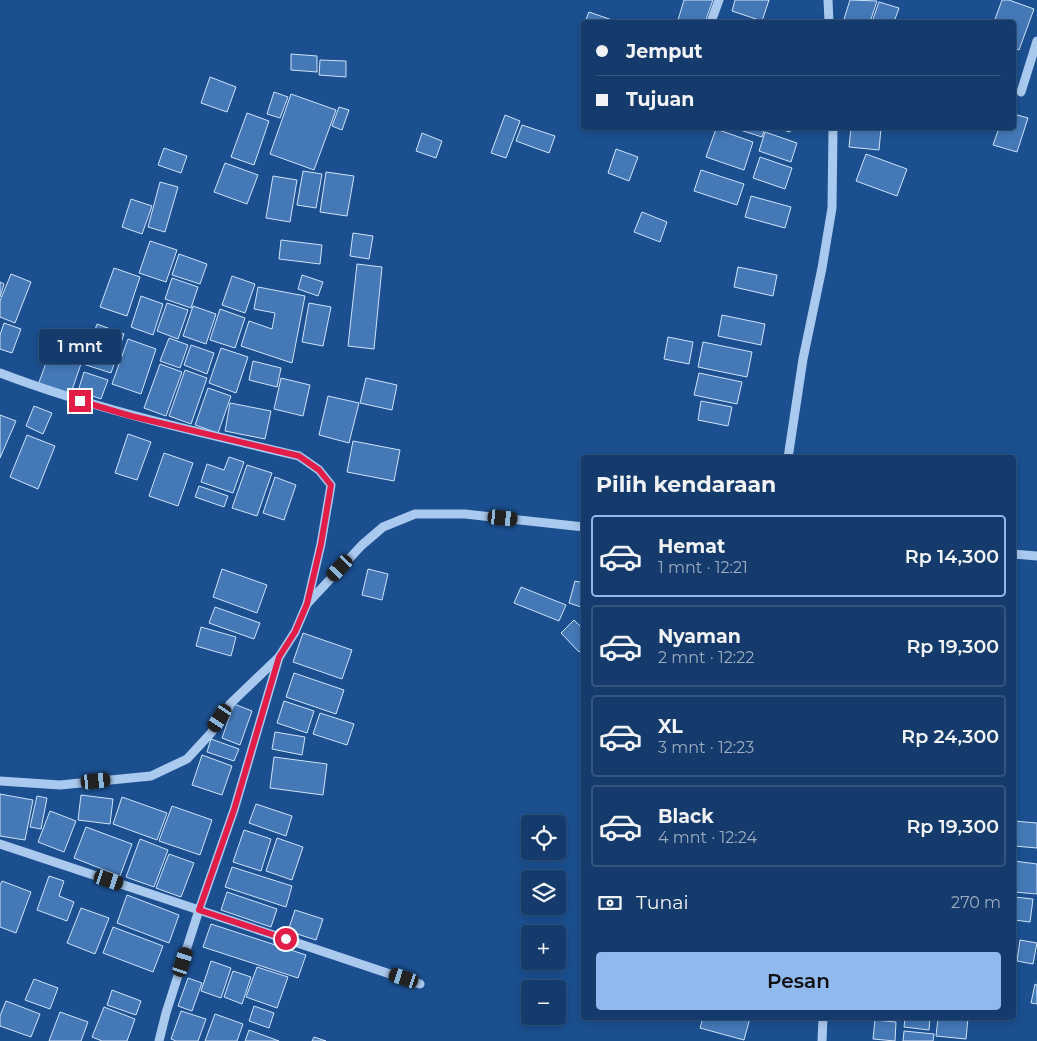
<!DOCTYPE html>
<html lang="id">
<meta charset="utf-8">
<style>
:root{--surface:#143b6b;--page:#1d4271;--text:#f1f3f6;--muted:#9dadc1;--line:#33557e;--accent:#90b9f0}
body{margin:0;font-family:Montserrat,sans-serif;background:var(--page);color:var(--text);height:100vh;display:flex;flex-direction:column;font-size:19px;white-space:nowrap}
*{box-sizing:border-box;margin:0}
p{font-size:16px;color:var(--muted)}
.icon{flex:none;width:28px;height:28px;fill:none;stroke:currentColor;stroke-width:2;stroke-linecap:round;stroke-linejoin:round}
.map{position:relative;flex:1;overflow:hidden}
.drawer{position:absolute;left:581px;top:455px;width:435px;height:565px;display:flex;flex-direction:column;background:var(--surface);border-radius:5px;box-shadow:0 2px 8px #0003,0 0 0 1px var(--line)}
.drawer>*{flex:none}
.top-card{position:absolute;left:581px;top:20px;width:435px;height:110px;border-radius:5px;box-shadow:0 2px 8px #0003,0 0 0 1px var(--line);display:grid;align-content:center;height:110px;padding:0 15px;background:var(--surface)}
.buttons{position:absolute;left:521px;top:815px;display:grid;gap:10px}
.buttons a{display:grid;place-items:center;width:45px;height:45px;border-radius:5px;background:var(--surface);box-shadow:0 2px 8px #0003,0 0 0 1px var(--line);font-size:25px}
.end{position:absolute;width:22px;height:22px;margin:-11px;border:6px solid #e11d48;background:#fff;box-shadow:0 0 0 2px #fff}
.from{border-radius:50%}
.bubble{position:absolute;height:35px;border-radius:5px;background:var(--surface);box-shadow:0 2px 8px #0003,0 0 0 1px var(--line);font-size:16px;font-weight:600;line-height:35px;text-align:center}
.car{position:absolute;width:15px;height:30px;margin:-15px -8px;border-radius:6px;box-shadow:0 0 4px 1px #0007;background:linear-gradient(#222 24%,#8ab4d8 0 40%,#222 0 76%,#8ab4d8 0 86%,#222 0)}
.top-card b{display:flex;align-items:center;gap:18px;height:48px;font-size:19px}
.top-card b+b{border-top:1px solid var(--line)}
.top-card i{width:12px;height:12px;background:var(--text)}
ul{padding:0;list-style:none}
li{display:flex;align-items:center;gap:15px;height:82px;margin:0 10px 8px;padding:0 5px;border:2px solid var(--line);border-radius:5px}
li div{flex:1}
li b{display:block;font-size:19px}
li em{font-style:normal;font-weight:600}
li.selected{border-color:var(--accent)}
li>.icon{width:45px;height:45px;stroke-width:1.5}
h2{padding:0 15px;font-size:22px;line-height:60px}
.pay{display:flex;align-items:center;gap:12px;height:55px;padding:0 15px;font-size:19px}
.pay p{margin-inline-start:auto}
.cta{display:flex;gap:10px;margin-top:auto;padding:10px 15px}
.cta a{flex:1;height:58px;border-radius:5px;background:var(--accent);color:#111;font-size:20px;font-weight:600;line-height:58px;text-align:center}
.map>svg:first-child{display:block}
</style>
<div class="map">
<svg width="1037" height="1041" viewBox="0 0 1037 1041">
<rect width="100%" height="100%" fill="#1b4f8f"/>
<g fill="#4478b7" stroke="#cfe3fa">
<polygon points="684,0 713,0 705,22 685,22 678,20"/>
<polygon points="735,0 769,0 762,21 732,11"/>
<polygon points="850,0 877,1 870,22 843,22"/>
<polygon points="1002,0 1009,0 1034,9 1019,50 1014,48 1014,22 994,22"/>
<polygon points="879,2 899,8 894,22 872,22"/>
<polygon points="589,12 618,22 585,22"/>
<polygon points="291,54 317,56 317,72 291,70"/>
<polygon points="320,60 346,61 346,77 319,75"/>
<polygon points="210,77 236,87 227,112 201,103"/>
<polygon points="274,92 288,97 280,118 267,114"/>
<polygon points="291,94 336,110 314,170 270,154"/>
<polygon points="339,107 349,110 342,130 332,126"/>
<polygon points="247,113 269,121 254,165 231,157"/>
<polygon points="1014,114 1028,118 1017,152 993,145 999,128 1014,128"/>
<polygon points="505,115 520,121 506,158 491,153"/>
<polygon points="522,125 555,136 549,153 516,141"/>
<polygon points="734,128 765,128 762,137"/>
<polygon points="777,128 791,128 790,132"/>
<polygon points="851,128 881,128 879,150 849,147"/>
<polygon points="716,129 753,142 744,170 706,157"/>
<polygon points="765,132 797,143 791,162 759,151"/>
<polygon points="422,133 442,141 436,158 416,151"/>
<polygon points="164,148 187,156 181,173 158,165"/>
<polygon points="616,149 638,157 629,181 608,173"/>
<polygon points="866,154 907,169 897,196 856,181"/>
<polygon points="760,157 792,168 785,189 753,178"/>
<polygon points="225,163 258,175 247,204 214,192"/>
<polygon points="701,170 744,184 737,205 694,191"/>
<polygon points="303,171 322,174 316,208 297,205"/>
<polygon points="326,172 354,176 347,216 320,212"/>
<polygon points="273,176 297,180 290,222 266,218"/>
<polygon points="160,182 178,187 165,232 148,227"/>
<polygon points="751,196 791,207 785,228 745,217"/>
<polygon points="131,199 152,206 142,234 122,227"/>
<polygon points="642,212 667,222 660,242 634,232"/>
<polygon points="353,233 373,236 369,259 350,256"/>
<polygon points="281,240 322,245 320,264 279,259"/>
<polygon points="150,241 177,250 166,282 139,273"/>
<polygon points="179,254 207,264 200,284 172,275"/>
<polygon points="357,264 382,267 374,349 348,346"/>
<polygon points="738,267 777,275 773,296 734,287"/>
<polygon points="114,268 140,277 127,316 100,307"/>
<polygon points="11,274 31,282 15,323 0,317 0,301"/>
<polygon points="302,275 323,282 318,296 298,289"/>
<polygon points="232,276 255,284 245,313 222,305"/>
<polygon points="172,278 198,287 191,308 165,299"/>
<polygon points="0,282 4,284 0,297"/>
<polygon points="258,287 305,296 292,363 241,346 249,321 272,329 275,313 254,309"/>
<polygon points="141,296 163,304 153,335 131,327"/>
<polygon points="167,303 188,310 178,339 157,331"/>
<polygon points="309,303 331,307 323,346 302,342"/>
<polygon points="193,306 216,314 206,344 183,336"/>
<polygon points="220,309 245,318 235,348 210,340"/>
<polygon points="722,315 765,324 761,345 718,336"/>
<polygon points="4,323 21,329 12,353 0,349 0,335"/>
<polygon points="97,324 124,334 111,373 83,364"/>
<polygon points="668,337 693,342 689,364 664,359"/>
<polygon points="169,338 188,345 180,368 160,361"/>
<polygon points="128,339 156,349 141,394 112,384"/>
<polygon points="703,342 752,352 747,377 698,367"/>
<polygon points="53,344 84,355 70,396 38,385"/>
<polygon points="191,345 214,353 207,374 184,365"/>
<polygon points="221,348 248,357 236,393 209,383"/>
<polygon points="253,361 281,368 277,387 249,380"/>
<polygon points="160,364 182,372 166,416 144,408"/>
<polygon points="185,370 207,378 191,424 169,416"/>
<polygon points="84,372 108,380 101,399 78,391"/>
<polygon points="699,373 742,382 737,404 694,395"/>
<polygon points="281,378 310,385 303,416 274,409"/>
<polygon points="366,378 397,385 392,410 360,403"/>
<polygon points="208,388 231,396 218,433 195,425"/>
<polygon points="328,396 359,403 349,443 319,435"/>
<polygon points="701,401 732,407 728,426 698,420"/>
<polygon points="230,403 271,411 265,439 225,431"/>
<polygon points="34,406 52,413 43,434 26,426"/>
<polygon points="0,415 16,421 0,458"/>
<polygon points="128,434 151,442 137,480 115,473"/>
<polygon points="27,435 55,446 38,489 10,477"/>
<polygon points="353,441 400,450 394,481 347,472"/>
<polygon points="164,453 193,463 178,506 149,496"/>
<polygon points="229,457 244,462 233,493 201,482 207,464 224,470"/>
<polygon points="247,465 272,473 257,516 232,508"/>
<polygon points="275,477 296,485 284,520 263,513"/>
<polygon points="199,486 228,496 224,507 195,497"/>
<polygon points="222,569 267,585 257,613 213,597"/>
<polygon points="368,569 388,574 382,600 362,595"/>
<polygon points="575,581 584,583 584,608 569,603"/>
<polygon points="521,587 566,605 559,621 514,603"/>
<polygon points="215,607 260,623 254,639 209,623"/>
<polygon points="574,620 584,630 584,648 579,652 561,633"/>
<polygon points="201,627 236,637 231,656 196,646"/>
<polygon points="303,633 352,650 342,679 293,662"/>
<polygon points="294,673 344,690 336,714 286,697"/>
<polygon points="284,701 314,711 307,733 277,723"/>
<polygon points="234,704 252,711 240,745 222,738"/>
<polygon points="320,713 354,724 347,745 313,734"/>
<polygon points="275,732 305,737 302,755 272,749"/>
<polygon points="211,739 239,749 234,761 207,752"/>
<polygon points="202,755 232,766 222,795 192,785"/>
<polygon points="274,757 327,764 323,795 270,788"/>
<polygon points="0,794 33,800 25,840 0,836"/>
<polygon points="81,795 113,799 110,824 78,820"/>
<polygon points="37,796 47,798 41,829 30,827"/>
<polygon points="122,797 167,813 157,840 113,824"/>
<polygon points="256,804 292,816 286,836 249,823"/>
<polygon points="172,806 212,820 200,855 159,841"/>
<polygon points="50,811 76,821 64,852 38,842"/>
<polygon points="1014,821 1037,823 1037,848 1014,846"/>
<polygon points="86,827 132,844 120,876 74,858"/>
<polygon points="244,830 271,839 261,871 233,862"/>
<polygon points="277,838 303,847 292,880 266,871"/>
<polygon points="140,839 168,850 154,887 126,877"/>
<polygon points="169,854 194,863 181,897 156,888"/>
<polygon points="1014,861 1037,864 1037,894 1014,892"/>
<polygon points="232,867 292,886 286,907 225,887"/>
<polygon points="49,876 64,881 59,896 74,902 67,921 37,910"/>
<polygon points="2,881 31,892 16,933 0,927 0,885"/>
<polygon points="227,892 277,909 271,927 221,910"/>
<polygon points="127,895 179,915 169,943 117,923"/>
<polygon points="1014,897 1033,899 1030,922 1014,920"/>
<polygon points="81,908 109,918 95,954 67,943"/>
<polygon points="295,910 323,919 316,940 288,931"/>
<polygon points="211,924 306,955 298,978 203,947"/>
<polygon points="113,927 163,946 153,972 103,953"/>
<polygon points="1020,940 1037,943 1033,964 1017,961"/>
<polygon points="211,961 231,968 221,998 201,991"/>
<polygon points="257,967 288,977 277,1008 246,997"/>
<polygon points="233,971 251,977 242,1004 224,997"/>
<polygon points="188,978 202,983 192,1011 178,1006"/>
<polygon points="34,979 58,988 50,1009 25,1000"/>
<polygon points="1035,984 1037,985 1037,1004 1031,1003"/>
<polygon points="112,990 141,1001 136,1015 107,1005"/>
<polygon points="6,1001 40,1014 31,1037 0,1026 0,1016"/>
<polygon points="254,1006 274,1013 269,1028 249,1021"/>
<polygon points="104,1007 135,1019 127,1041 102,1041 92,1037"/>
<polygon points="181,1011 206,1019 198,1041 176,1041 171,1039"/>
<polygon points="60,1012 88,1022 81,1041 49,1041"/>
<polygon points="215,1014 243,1024 237,1041 205,1041"/>
<polygon points="703,1018 750,1018 744,1040 700,1028"/>
<polygon points="905,1018 930,1018 929,1030 904,1027"/>
<polygon points="938,1018 968,1018 966,1039 936,1036"/>
<polygon points="875,1020 896,1022 895,1041 873,1039"/>
<polygon points="249,1030 279,1041 245,1041"/>
<polygon points="904,1031 934,1034 933,1041 903,1041"/>
<polygon points="314,1037 326,1041 312,1041"/>
</g>
<g fill="none" stroke-linecap="round" stroke-linejoin="round">
<g stroke="#a9c9ee" stroke-width="9">
<polyline points="828,0 829,22"/>
<polyline points="711,22 719,0"/>
<polyline points="1021,92 1037,41"/>
<path d="M0,373C97,410 198,432 299,456L319,470L331,485L321,544L307,604L295,632L279,657L230,704L211,733L187,759L151,776L60,785L0,781"/>
<polyline points="788,458 803,359 822,268 832,208 833,128"/>
<polyline points="1014,554 1037,556"/>
<polyline points="307,604 362,545 383,527 415,514 465,514 584,527"/>
<polyline points="279,657 234,810 199,910 420,984"/>
<polyline points="0,844 199,910 166,1013 159,1041"/>
<polyline points="822,1041 823,1018"/>
</g>
</g>
<g fill="none" stroke-linecap="round" stroke-linejoin="round">
<polyline stroke="#e11d48" stroke-width="6" points="80,401 131,416 299,456 319,470 331,485 321,544 307,604 295,632 279,657 234,810 199,910 286,939"/>
</g>
</svg>
<div class="buttons">
<a><svg class="icon" aria-label="locate" viewBox="0 0 24 24"><circle cx="12" cy="12" r="6"/><path d="M12 2v4M12 18v4M2 12h4M18 12h4"/></svg></a>
<a><svg class="icon" aria-label="layers" viewBox="0 0 24 24"><path d="M12 4l9 5-9 5-9-5zM3 14l9 5 9-5"/></svg></a>
<a>+</a>
<a>−</a>
</div>
<i class="end from" style="left:286px;top:939px"></i>
<i class="end" style="left:80px;top:401px"></i>
<div class="bubble" style="left:39px;top:329px;width:82px">1 mnt</div>
<i class="car" style="left:503px;top:518px;rotate:96deg"></i>
<i class="car" style="left:340px;top:568px;rotate:223deg"></i>
<i class="car" style="left:220px;top:718px;rotate:213deg"></i>
<i class="car" style="left:96px;top:781px;rotate:84deg"></i>
<i class="car" style="left:109px;top:880px;rotate:108deg"></i>
<i class="car" style="left:183px;top:962px;rotate:18deg"></i>
<i class="car" style="left:404px;top:978px;rotate:288deg"></i>
<div class="top-card">
<b><i class="from"></i>Jemput</b>
<b><i></i>Tujuan</b>
</div>
<section class="drawer">
<h2>Pilih kendaraan</h2>
<ul>
<li class="selected"><svg class="icon" aria-label="car" viewBox="0 0 24 24"><path d="M5 17H2v-5l4-1 3-4h7l3 4 3 1v5h-3M9 17h6M6 11h13"/><circle cx="7" cy="17" r="2"/><circle cx="17" cy="17" r="2"/></svg><div><b>Hemat</b><p>1 mnt · 12:21</p></div><em>Rp 14,300</em></li>
<li><svg class="icon" aria-label="car" viewBox="0 0 24 24"><path d="M5 17H2v-5l4-1 3-4h7l3 4 3 1v5h-3M9 17h6M6 11h13"/><circle cx="7" cy="17" r="2"/><circle cx="17" cy="17" r="2"/></svg><div><b>Nyaman</b><p>2 mnt · 12:22</p></div><em>Rp 19,300</em></li>
<li><svg class="icon" aria-label="car" viewBox="0 0 24 24"><path d="M5 17H2v-5l4-1 3-4h7l3 4 3 1v5h-3M9 17h6M6 11h13"/><circle cx="7" cy="17" r="2"/><circle cx="17" cy="17" r="2"/></svg><div><b>XL</b><p>3 mnt · 12:23</p></div><em>Rp 24,300</em></li>
<li><svg class="icon" aria-label="car" viewBox="0 0 24 24"><path d="M5 17H2v-5l4-1 3-4h7l3 4 3 1v5h-3M9 17h6M6 11h13"/><circle cx="7" cy="17" r="2"/><circle cx="17" cy="17" r="2"/></svg><div><b>Black</b><p>4 mnt · 12:24</p></div><em>Rp 19,300</em></li>
</ul>
<div class="pay"><svg class="icon" aria-label="cash" viewBox="0 0 24 24"><path d="M3 7h18v10H3z"/><circle cx="12" cy="12" r="2"/></svg>Tunai<p>270 m</p></div>
<div class="cta"><a>Pesan</a></div>
</section>
</div>
